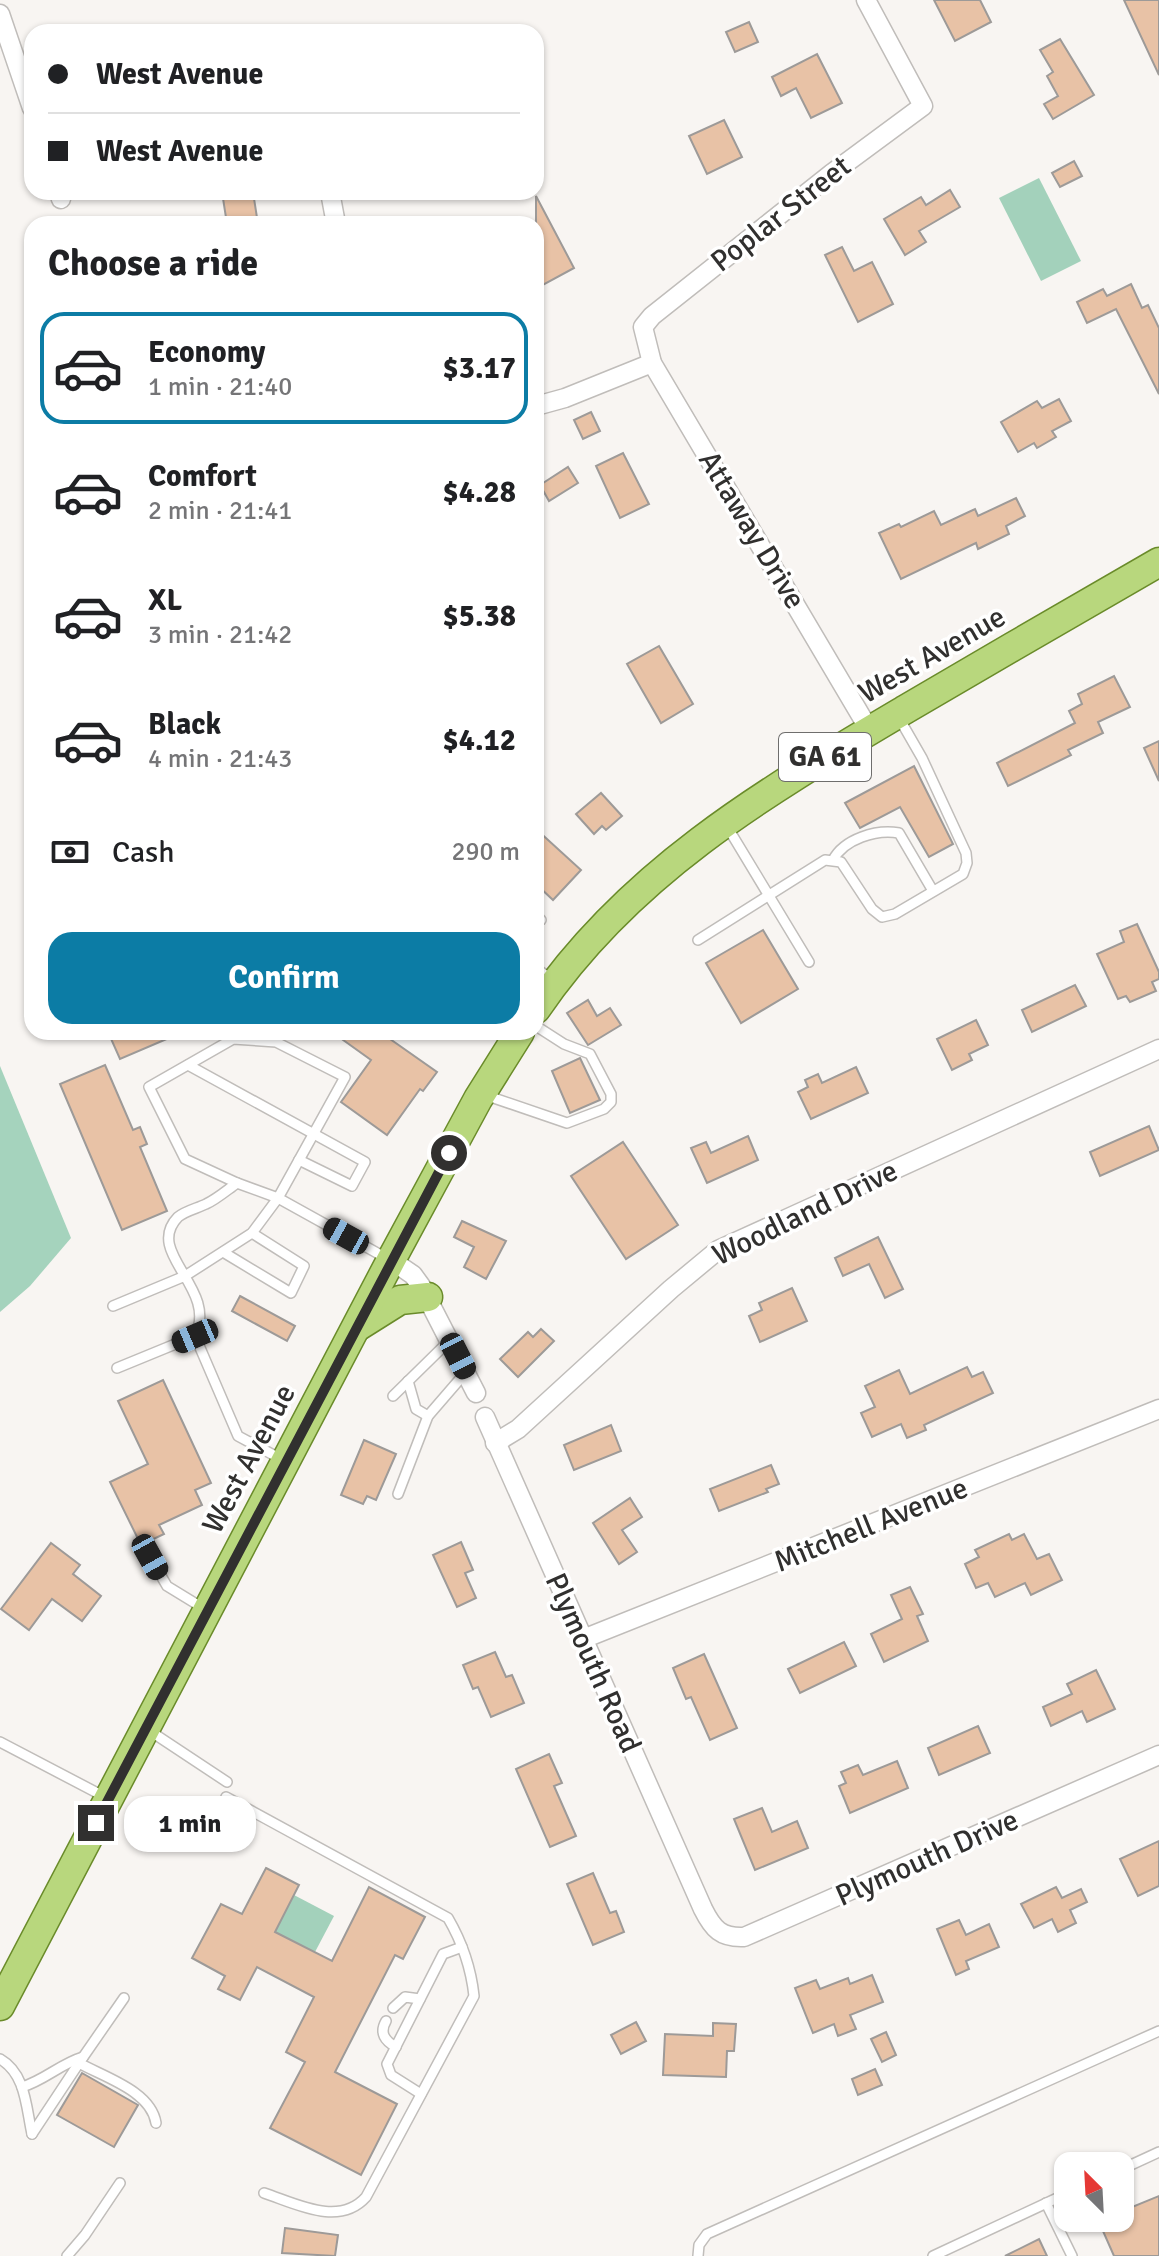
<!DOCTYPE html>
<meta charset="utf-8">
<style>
:root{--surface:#fff;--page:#f6f6f6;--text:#202124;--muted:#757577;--line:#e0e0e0;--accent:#0c7ca5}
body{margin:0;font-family:Signika,sans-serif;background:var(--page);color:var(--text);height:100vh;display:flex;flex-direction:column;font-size:30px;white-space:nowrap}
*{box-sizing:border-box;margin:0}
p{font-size:26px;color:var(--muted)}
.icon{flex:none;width:44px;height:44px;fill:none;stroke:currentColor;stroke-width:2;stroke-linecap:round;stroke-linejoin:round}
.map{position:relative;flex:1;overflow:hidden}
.panel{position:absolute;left:24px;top:216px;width:520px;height:824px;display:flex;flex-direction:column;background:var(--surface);border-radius:24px;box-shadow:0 2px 6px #0004}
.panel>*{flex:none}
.guide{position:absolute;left:24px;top:24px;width:520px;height:176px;border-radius:24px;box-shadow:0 2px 6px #0004;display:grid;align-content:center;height:176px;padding:0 24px;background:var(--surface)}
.needle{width:52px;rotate:336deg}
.controls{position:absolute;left:1054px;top:2152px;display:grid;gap:16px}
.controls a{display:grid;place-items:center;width:80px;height:80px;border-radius:16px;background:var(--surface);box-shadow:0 2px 6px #0004;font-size:40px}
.end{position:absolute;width:36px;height:36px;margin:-18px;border:10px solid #31302f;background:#fff;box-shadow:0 0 0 4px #fff}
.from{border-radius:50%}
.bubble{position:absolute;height:56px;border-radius:24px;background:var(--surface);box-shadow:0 2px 6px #0004;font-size:26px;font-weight:700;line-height:56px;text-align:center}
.car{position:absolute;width:24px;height:48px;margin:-24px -12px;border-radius:10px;box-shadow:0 0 6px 2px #0007;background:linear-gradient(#222 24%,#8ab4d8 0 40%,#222 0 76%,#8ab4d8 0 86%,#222 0)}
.guide b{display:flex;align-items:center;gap:28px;height:76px;font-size:30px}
.guide b+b{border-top:2px solid var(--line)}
.guide i{width:20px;height:20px;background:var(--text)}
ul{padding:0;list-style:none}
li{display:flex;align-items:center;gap:24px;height:112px;margin:0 16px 12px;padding:0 8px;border:4px solid transparent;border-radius:24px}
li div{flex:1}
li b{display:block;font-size:30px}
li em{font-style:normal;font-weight:700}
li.current{border-color:var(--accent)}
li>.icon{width:72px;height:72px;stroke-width:1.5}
h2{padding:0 24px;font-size:36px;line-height:96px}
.pay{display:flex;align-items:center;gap:20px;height:88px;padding:0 24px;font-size:30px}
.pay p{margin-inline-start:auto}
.primary-button{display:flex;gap:16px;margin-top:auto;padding:16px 24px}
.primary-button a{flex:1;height:92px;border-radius:24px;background:var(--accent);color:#fff;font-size:32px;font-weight:700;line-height:92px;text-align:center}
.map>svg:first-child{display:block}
</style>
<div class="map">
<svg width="1159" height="2256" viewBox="0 0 1159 2256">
<rect width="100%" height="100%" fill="#f8f5f2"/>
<g fill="#a3d1bb">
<polygon points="1039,178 1081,261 1041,281 999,198"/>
<polygon points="294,1895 334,1916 315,1952 275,1932"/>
</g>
<polygon fill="#a5d3bd" points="0,1066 71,1238 30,1286 0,1312"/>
<g fill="#e8c2a6" stroke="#9d9a98" stroke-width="2">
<polygon points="934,0 980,0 991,22 955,41"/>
<polygon points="1124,0 1159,0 1159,75"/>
<polygon points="749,22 758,42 735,52 726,32"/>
<polygon points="1060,39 1094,95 1053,119 1044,104 1058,96 1047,76 1053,72 1040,50"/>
<polygon points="817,54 842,103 811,118 796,88 781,96 772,77"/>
<polygon points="724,120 742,157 707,174 689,136"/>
<polygon points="1074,161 1082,176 1060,187 1052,173"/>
<polygon points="950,190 960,207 919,231 926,242 905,255 884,219 921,197 926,205"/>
<polygon points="222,192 253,192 258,224 227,224"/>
<polygon points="536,196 574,268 541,286 536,277"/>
<polygon points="842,247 854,271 872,262 893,304 858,322 825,255"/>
<polygon points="1131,284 1142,308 1148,305 1159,328 1159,394 1116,309 1087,323 1077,302 1103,289 1107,296"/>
<polygon points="1059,399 1071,421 1052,431 1056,437 1037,448 1034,443 1018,452 1001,422 1037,401 1042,408"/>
<polygon points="591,412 600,431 583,439 574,420"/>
<polygon points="623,453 649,504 620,518 596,466"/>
<polygon points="568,467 578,483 549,501 540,485"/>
<polygon points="1016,498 1025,516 1006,526 1009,534 978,549 976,543 901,579 879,533 899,524 901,527 934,511 941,525 975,509 978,516"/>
<polygon points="659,646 693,704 661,723 627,664"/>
<polygon points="1114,676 1130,707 1098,722 1103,733 1068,750 1071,755 1008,786 997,763 1075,723 1069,711 1082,704 1078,694"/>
<polygon points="1159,741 1159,781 1144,748"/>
<polygon points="914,766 953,844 929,857 900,807 860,828 845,803"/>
<polygon points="601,793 622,816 606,830 602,826 594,834 576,814"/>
<polygon points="536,829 581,870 553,900 536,884"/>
<polygon points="1137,924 1159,972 1159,979 1152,982 1156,991 1130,1002 1126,996 1118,999 1097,954 1124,942 1120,931"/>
<polygon points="763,930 798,989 741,1023 706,963"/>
<polygon points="1075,985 1086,1006 1032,1032 1022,1010"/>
<polygon points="588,1000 597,1016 610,1008 621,1025 588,1045 567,1013"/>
<polygon points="976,1020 988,1045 969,1054 972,1060 952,1070 937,1039"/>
<polygon points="108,1032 183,1032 120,1059"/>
<polygon points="332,1032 380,1032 437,1072 423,1091 420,1089 387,1135 341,1102 371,1060"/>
<polygon points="580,1058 600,1100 570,1113 552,1071"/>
<polygon points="105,1065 133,1130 140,1127 147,1144 140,1147 167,1211 122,1230 60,1084"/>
<polygon points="856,1067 868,1093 811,1119 798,1092 808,1087 805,1080 818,1074 822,1083"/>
<polygon points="1149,1126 1159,1150 1100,1176 1090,1152"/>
<polygon points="748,1136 758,1160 707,1183 691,1148 706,1142 711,1153"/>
<polygon points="623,1142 678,1225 626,1259 571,1176"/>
<polygon points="462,1221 506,1241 486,1279 464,1267 474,1247 454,1237"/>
<polygon points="878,1237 903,1289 885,1298 869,1264 843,1276 835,1258"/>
<polygon points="792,1288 807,1321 760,1342 749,1316 762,1310 759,1303"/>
<polygon points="240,1296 295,1326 287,1341 232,1311"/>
<polygon points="541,1329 554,1341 518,1377 500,1359 528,1332 533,1337"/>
<polygon points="967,1367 972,1377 983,1372 993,1393 924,1425 926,1430 907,1438 901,1424 872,1437 861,1413 875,1407 865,1386 899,1370 910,1394"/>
<polygon points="163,1380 211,1483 195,1490 202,1505 159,1525 164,1534 141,1545 110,1482 148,1464 118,1401"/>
<polygon points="611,1425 621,1451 574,1470 564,1445"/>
<polygon points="364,1440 396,1454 376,1500 367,1496 363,1504 341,1495"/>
<polygon points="771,1465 779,1484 766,1489 768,1492 719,1511 710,1489"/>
<polygon points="630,1498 642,1517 622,1530 637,1552 619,1564 593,1523"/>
<polygon points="1009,1534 1012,1540 1024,1534 1037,1559 1049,1554 1062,1580 1031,1595 1025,1583 995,1597 988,1583 976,1588 965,1564 979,1557 975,1550"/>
<polygon points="461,1542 473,1570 465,1573 476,1598 457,1607 433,1555"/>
<polygon points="51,1543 80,1565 73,1574 101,1596 82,1621 52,1599 29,1630 1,1609"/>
<polygon points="910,1587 923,1614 917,1616 928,1641 884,1662 871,1634 902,1619 891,1595"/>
<polygon points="844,1642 856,1666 800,1693 788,1669"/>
<polygon points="495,1652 506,1677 512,1675 524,1703 491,1717 478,1687 473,1689 463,1665"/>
<polygon points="704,1654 737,1728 710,1740 691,1697 686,1699 673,1668"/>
<polygon points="1096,1670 1115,1709 1087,1722 1082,1711 1051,1726 1043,1707 1072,1694 1067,1684"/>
<polygon points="978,1726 990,1753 939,1775 928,1748"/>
<polygon points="549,1754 562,1783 554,1786 576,1836 550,1847 516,1769"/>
<polygon points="897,1761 908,1788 850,1813 839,1786 846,1783 841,1772 858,1765 863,1775"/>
<polygon points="762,1808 772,1832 797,1821 808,1848 755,1870 734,1819"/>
<polygon points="1159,1841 1159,1886 1138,1896 1120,1859"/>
<polygon points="266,1868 299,1885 275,1932 332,1961 369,1887 425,1917 403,1959 395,1955 335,2072 397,2104 361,2175 270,2128 305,2062 286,2052 314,1997 257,1967 240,2000 218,1989 225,1976 192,1958 221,1904 242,1914"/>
<polygon points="593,1873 610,1913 616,1911 624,1932 593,1945 567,1884"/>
<polygon points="1056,1887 1062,1898 1081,1889 1087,1902 1070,1910 1076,1923 1058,1932 1052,1919 1034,1928 1021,1904"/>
<polygon points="959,1920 966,1935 989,1924 999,1947 966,1961 969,1969 956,1975 937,1929"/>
<polygon points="872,1975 883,2002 850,2015 856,2029 838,2036 834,2024 813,2033 795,1988 816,1980 820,1989 848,1978 850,1984"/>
<polygon points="636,2022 646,2041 621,2054 611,2035"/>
<polygon points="713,2023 736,2024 734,2051 727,2051 726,2077 663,2075 665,2034 713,2036"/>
<polygon points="886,2032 896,2055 882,2062 871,2039"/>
<polygon points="875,2069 882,2085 858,2095 852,2079"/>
<polygon points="82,2073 138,2105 114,2147 57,2115"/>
<polygon points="1159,2196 1159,2256 1114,2256 1099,2222 1120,2218 1120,2212"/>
<polygon points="285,2228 338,2235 335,2256 282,2253"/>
<polygon points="1039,2239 1047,2256 1005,2256"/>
</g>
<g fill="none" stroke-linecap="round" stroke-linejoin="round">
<g stroke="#c0bdba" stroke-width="12">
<g id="lane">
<polyline points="728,828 809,962"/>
<path d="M833,860C844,839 876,829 899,833L933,891"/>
<polyline points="536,915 541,920"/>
<polyline points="698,940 825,860 841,862 872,909 882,917 895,914 963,874 967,863 966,853 922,758 899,718"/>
<polyline points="536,968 552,980"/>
<polyline points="188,1065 365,1162 352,1186 299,1160"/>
<polyline points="485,1095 567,1123 604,1109 611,1102 611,1094 590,1054 564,1044 536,1026"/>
<polyline points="237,1183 278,1198 388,1259"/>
<polyline points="223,1252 291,1293 304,1266 252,1233"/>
<path d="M113,1306L185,1276L252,1233L278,1198L345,1077L276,1042L233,1039L149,1087L185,1159L237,1183C227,1190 217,1199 206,1204C198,1208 185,1211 178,1217C143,1253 219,1288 195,1336L238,1436L283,1460"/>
<polyline points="117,1368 195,1336"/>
<polyline points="408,1381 416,1409 428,1416"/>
<polyline points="393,1396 450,1340"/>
<polyline points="398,1494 428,1416 466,1372"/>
<polyline points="150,1557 167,1586 203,1608"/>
<polyline points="150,1731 227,1782"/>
<polyline points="0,1742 107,1798"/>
<path d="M226,1797L448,1918C462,1942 471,1968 474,1996L366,2197C339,2227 297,2204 264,2193"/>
<polyline points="393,2008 405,1997 420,1999"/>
<path d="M386,2021C379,2033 385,2041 396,2047"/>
<path d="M0,2059C26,2074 26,2107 32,2134"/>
<polyline points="79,2063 124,1998"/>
<path d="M22,2087C45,2080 60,2064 83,2057"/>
<polyline points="421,2094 391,2075 387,2064 443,1954 462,1947"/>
<path d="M32,2134L79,2063C104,2077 151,2091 156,2123"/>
<polyline points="1120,2170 1159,2152"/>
<polyline points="1046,2203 1072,2256"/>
<polyline points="67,2256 85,2235 120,2183"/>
<polyline points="698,2256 699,2245 707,2234 1159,2031"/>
<polyline points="933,2256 1068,2193"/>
</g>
</g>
<g stroke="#c0bdba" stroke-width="21">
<g id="street">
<polyline points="866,0 923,106 831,174 652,316 643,327 652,363 870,731"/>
<polyline points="0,14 32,108"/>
<polyline points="59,192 61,199"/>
<polyline points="330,192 336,224"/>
<polyline points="536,406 565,398 652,363"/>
<polyline points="391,1260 413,1275 421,1286 476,1393"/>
<path d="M485,1417L703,1909C713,1929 721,1938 744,1937L1159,1755"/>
<polyline points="495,1443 518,1429 671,1289 718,1250 1159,1049"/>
<polyline points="583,1639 1159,1409"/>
</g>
</g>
<g stroke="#6a8b2a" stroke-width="31">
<g id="primary">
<path d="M536,1009C630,871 766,792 906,709C990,660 1075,610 1159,562"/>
<polyline points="357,1327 400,1300 428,1297"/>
<polyline points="0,2006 391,1260 478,1099 520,1032"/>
</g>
</g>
<use href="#lane" stroke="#fff" stroke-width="9"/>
<use href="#street" stroke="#fff" stroke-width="18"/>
<use href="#primary" stroke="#b8d77d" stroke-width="28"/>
</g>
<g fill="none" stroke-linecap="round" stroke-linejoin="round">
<polyline stroke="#31302f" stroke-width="10" points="96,1823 449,1153"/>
</g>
<g text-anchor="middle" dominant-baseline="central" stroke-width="7" stroke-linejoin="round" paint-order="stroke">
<rect fill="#fff" stroke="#6f6e6d" stroke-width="2" x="779" y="733" width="92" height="48" rx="6"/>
<g font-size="28" font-weight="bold" fill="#31302f">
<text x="825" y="757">GA 61</text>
</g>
<g font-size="30" fill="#31302f" stroke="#fff">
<text transform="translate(781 214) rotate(-38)">Poplar Street</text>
<text transform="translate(752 530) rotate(59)">Attaway Drive</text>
<text transform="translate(932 655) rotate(-30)">West Avenue</text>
<text transform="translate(805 1213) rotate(-26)">Woodland Drive</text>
<text transform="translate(249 1459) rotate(-62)">West Avenue</text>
<text transform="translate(871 1525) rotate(-22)">Mitchell Avenue</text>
<text transform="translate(593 1663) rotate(66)">Plymouth Road</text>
<text transform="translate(927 1858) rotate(-24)">Plymouth Drive</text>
</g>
</g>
</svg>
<div class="controls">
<a><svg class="needle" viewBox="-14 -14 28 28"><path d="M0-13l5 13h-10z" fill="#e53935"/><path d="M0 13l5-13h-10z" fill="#757577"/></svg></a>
</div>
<i class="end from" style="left:449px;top:1153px"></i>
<i class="end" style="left:96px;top:1823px"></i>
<div class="bubble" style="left:124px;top:1796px;width:132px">1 min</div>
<i class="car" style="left:346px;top:1236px;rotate:299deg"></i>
<i class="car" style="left:195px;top:1336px;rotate:247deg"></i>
<i class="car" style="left:458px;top:1356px;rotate:153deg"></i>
<i class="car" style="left:150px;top:1557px;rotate:151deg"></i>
<div class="guide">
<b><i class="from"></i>West Avenue</b>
<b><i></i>West Avenue</b>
</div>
<section class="panel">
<h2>Choose a ride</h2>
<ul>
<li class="current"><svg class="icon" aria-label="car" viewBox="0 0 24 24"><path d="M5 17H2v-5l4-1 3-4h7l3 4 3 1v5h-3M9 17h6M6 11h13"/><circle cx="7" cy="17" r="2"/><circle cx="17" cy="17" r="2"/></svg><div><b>Economy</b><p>1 min · 21:40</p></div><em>$3.17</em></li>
<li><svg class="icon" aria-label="car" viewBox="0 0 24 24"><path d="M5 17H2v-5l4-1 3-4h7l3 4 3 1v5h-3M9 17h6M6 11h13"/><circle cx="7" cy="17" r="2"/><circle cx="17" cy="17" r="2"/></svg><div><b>Comfort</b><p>2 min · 21:41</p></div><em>$4.28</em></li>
<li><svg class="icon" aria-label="car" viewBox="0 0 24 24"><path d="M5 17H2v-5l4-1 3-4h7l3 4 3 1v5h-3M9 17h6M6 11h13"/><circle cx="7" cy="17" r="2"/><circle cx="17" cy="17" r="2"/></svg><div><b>XL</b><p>3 min · 21:42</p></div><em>$5.38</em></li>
<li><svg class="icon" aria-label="car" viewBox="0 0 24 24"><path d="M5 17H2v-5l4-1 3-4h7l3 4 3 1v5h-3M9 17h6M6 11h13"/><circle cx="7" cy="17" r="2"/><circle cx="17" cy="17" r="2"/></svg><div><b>Black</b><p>4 min · 21:43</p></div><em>$4.12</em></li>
</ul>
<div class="pay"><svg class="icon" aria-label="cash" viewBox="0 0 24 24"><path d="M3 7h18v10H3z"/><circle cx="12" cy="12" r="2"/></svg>Cash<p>290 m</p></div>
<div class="primary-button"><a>Confirm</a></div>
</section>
</div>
